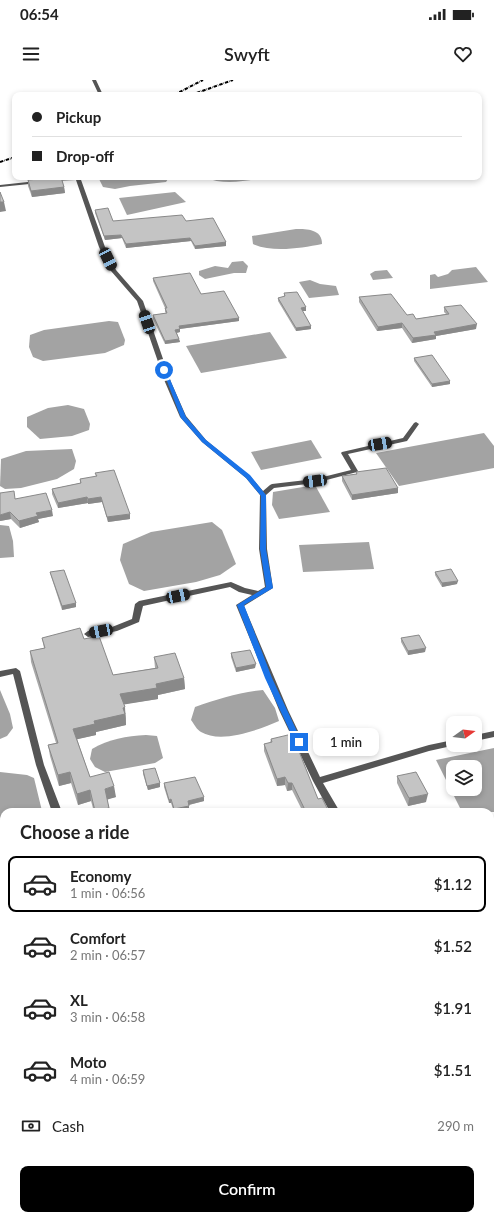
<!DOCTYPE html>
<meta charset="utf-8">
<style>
:root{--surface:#fff;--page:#f2f2f2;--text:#222;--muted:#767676;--line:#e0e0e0;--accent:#000}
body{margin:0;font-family:Lato,sans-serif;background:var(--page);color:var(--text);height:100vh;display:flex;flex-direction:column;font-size:15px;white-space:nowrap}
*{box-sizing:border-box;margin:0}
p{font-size:13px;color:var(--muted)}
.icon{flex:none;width:22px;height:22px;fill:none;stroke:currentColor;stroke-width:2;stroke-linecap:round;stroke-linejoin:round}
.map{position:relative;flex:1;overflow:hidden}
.sheet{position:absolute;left:0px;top:728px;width:494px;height:412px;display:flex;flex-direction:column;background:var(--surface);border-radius:12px 12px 0 0;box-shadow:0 2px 6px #0003}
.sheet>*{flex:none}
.hud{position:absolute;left:12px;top:12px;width:470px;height:88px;border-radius:8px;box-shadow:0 2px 6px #0003;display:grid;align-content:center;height:88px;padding:0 20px;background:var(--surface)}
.needle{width:26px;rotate:75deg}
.buttons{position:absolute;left:446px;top:636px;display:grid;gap:8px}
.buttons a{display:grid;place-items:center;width:36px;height:36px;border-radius:8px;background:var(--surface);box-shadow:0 2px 6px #0003;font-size:20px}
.end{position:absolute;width:18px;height:18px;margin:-9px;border:5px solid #1a73e8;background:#fff;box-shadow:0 0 0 2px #fff}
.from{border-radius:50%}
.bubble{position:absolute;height:28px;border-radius:8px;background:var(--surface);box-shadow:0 2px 6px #0003;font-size:13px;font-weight:600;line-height:28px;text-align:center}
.car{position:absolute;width:12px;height:24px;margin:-12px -6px;border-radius:5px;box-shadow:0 0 3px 1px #0007;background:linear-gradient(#222 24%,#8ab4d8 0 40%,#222 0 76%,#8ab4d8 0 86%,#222 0)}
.hud b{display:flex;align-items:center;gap:14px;height:38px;font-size:15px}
.hud b+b{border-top:1px solid var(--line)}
.hud i{width:10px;height:10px;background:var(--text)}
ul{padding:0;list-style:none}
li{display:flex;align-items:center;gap:12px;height:56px;margin:0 8px 6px;padding:0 12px;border:2px solid transparent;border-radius:8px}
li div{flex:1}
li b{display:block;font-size:15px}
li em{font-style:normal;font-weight:600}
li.active{border-color:var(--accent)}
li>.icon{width:36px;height:36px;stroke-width:1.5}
h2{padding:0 20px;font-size:18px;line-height:48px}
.pay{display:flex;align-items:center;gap:10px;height:44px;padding:0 20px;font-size:15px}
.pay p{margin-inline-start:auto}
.primary-button{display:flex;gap:8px;margin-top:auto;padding:8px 20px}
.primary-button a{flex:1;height:46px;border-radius:8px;background:var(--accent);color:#fff;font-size:16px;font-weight:600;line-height:46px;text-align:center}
.status{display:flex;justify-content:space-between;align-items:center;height:28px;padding:0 20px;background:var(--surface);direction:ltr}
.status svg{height:11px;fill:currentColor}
header{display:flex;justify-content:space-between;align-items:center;height:52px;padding:0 20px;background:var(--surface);font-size:18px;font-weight:600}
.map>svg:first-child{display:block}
</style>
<div class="status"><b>06:54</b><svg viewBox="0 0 49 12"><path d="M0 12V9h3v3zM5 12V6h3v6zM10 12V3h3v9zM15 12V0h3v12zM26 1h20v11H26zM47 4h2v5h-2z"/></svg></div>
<header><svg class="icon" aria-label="menu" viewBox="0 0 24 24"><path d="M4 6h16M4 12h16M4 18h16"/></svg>Swyft<svg class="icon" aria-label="heart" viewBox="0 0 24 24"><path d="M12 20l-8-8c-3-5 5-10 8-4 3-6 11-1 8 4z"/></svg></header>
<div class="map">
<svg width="494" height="1140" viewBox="0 0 494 1140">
<rect width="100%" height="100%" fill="#fff"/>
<g fill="#a3a3a3" fill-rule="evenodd">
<polygon points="100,97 167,97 168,99 166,102 130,106 115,109 103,107 99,99"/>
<path d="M204,97H267C246,101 224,106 204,97Z"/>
<polygon points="175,112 186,122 127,135 119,118"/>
<path d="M296,149C307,149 322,149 322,164C301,168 273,173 253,164L252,156Z"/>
<polygon points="243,181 248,186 246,193 234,193 205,199 199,195 199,191 215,186 228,188 232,182"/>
<polygon points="476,187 488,202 430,209 430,195 435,194 438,197 448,194 452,190"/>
<polygon points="387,190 393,198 373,200 370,194 375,191"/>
<polygon points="310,200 320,204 336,206 339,215 309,218 299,202"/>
<polygon points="109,241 118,242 125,260 124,265 105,273 43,281 33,277 29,267 30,255 44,250"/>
<polygon points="270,252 287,278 201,293 186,266"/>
<polygon points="68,325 84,329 90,344 89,350 72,356 40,359 27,347 27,337 48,328"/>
<polygon points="484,353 494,366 494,388 399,406 376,373"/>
<polygon points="311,360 322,378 261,390 251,372"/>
<polygon points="72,369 76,381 74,389 57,399 21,408 5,409 0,406 1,379 26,371"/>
<polygon points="315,405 330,432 279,439 272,425 273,412"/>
<polygon points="212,442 222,450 236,484 220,495 196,502 144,511 129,504 120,480 123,464 151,452"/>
<polygon points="0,445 9,446 13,461 14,477 0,478"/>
<polygon points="369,462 374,489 303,492 299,465"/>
<polygon points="0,610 10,634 13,648 7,656 0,659"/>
<path d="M263,610L275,628L279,641C259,650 221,664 201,652C197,650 194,644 191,640L195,627C218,619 239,612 263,610Z"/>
<path d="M146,655L157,656L163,678L155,683L105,692L95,687L90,679L92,669C109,659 126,656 146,655Z"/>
<path d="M494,668V732H462L436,680ZM453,687H475V709H453Z"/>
<polygon points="0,692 27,695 34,698 42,731 4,732 4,755 0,756"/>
<polygon points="490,914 494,915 494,1049 490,1048"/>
<polygon points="4,1015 4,1136 274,1136 275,1140 0,1140 0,1016"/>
</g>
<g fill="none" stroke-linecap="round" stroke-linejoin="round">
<g stroke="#dbdbdb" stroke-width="2">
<g id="highway">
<polygon points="494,840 494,852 490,853 490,841"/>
<polygon points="494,854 494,866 490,867 490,855"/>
<polygon points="4,922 4,936 0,937 0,923"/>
<polygon points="4,943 4,957 0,958 0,944"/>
</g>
</g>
<g fill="#555" fill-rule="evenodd">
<polygon points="92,0 96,0 103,15 99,15"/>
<polygon points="80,97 105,167 116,190 143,221 171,302 186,336 206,360 250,396 263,411 270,405 272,404 315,399 351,390 341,373 342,372 403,358 414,343 416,342 419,344 407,361 348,374 358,391 357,392 315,403 274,408 266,415 267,469 273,508 244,526 288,630 320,697 429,665 453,660 453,665 456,665 429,671 323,703 340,732 330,732 313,701 279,630 236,525 252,515 239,512 230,507 143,526 139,542 117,551 88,557 84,554 88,551 112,547 132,539 135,524 139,521 231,502 245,508 258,511 265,507 259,469 260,415 246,398 202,362 180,337 165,302 137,221 111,191 99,167 76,100 51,101 49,100 51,99"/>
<polygon points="37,101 39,102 39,103 0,107 0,105"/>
<polygon points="16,588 20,591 44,685 62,732 52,732 36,685 13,594 0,597 0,591"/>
<polygon points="494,651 494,657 475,661 475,655"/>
<polygon points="341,1136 353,1136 354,1140 342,1140"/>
</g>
<use href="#highway" fill="#000" fill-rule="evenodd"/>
<g stroke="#000" stroke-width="2" stroke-dasharray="3.5 1 0.5 1" stroke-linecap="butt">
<polyline points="174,15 203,0"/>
<polyline points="191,15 233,0"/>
<polyline points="0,82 15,77"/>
</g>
</g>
<g fill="#a9a9a9">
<polygon points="28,100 64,107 65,113 32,117 28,106"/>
<polygon points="95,130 113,141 186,141 226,162 226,166 195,169 191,161 126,168 122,158 105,160 95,133"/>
<polygon points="153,198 201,214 239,238 239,241 180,249 180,252 177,253 180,262 165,264 153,239 153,235 166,233 165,232 165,228 153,201"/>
<polygon points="284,213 306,227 306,231 302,231 311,246 311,249 296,251 278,221 278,218 284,217"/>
<polygon points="359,217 416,239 446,234 444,232 444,227 476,249 436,256 436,259 412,263 402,248 377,251 359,222"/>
<polygon points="414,278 450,301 450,304 432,307 414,281"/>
<polygon points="356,392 398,408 398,413 352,420 342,401 342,396 356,394"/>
<polygon points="95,393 130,439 108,442 102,422 88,424 88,423 58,428 52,414 52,409 80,403 80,399 96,397"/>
<polygon points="15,419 53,436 38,439 39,442 20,448 11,439 0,441"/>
<polygon points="50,492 76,523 76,527 62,530 51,496"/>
<polygon points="435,492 457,504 442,507 435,495"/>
<polygon points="42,558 84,559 113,595 155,588 154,577 184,598 185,609 158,615 158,619 124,624 126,638 126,645 96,652 96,655 77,659 90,697 116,717 107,719 110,732 94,732 91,721 78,725 71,703 59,706 50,676 48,665 56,663 31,582 30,571 44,568"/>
<polygon points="401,558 425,572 408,575 401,562"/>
<polygon points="231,573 255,588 236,592 231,577"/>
<polygon points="271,659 318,719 328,730 334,732 303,732 292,710 287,711 285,705 277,706 264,671 264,664 270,663"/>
<polygon points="143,690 160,703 160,707 148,710 143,694"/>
<polygon points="397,696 426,722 408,726 397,703"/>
<polygon points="164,703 204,721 189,725 189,729 174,732 171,723 169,723 164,707"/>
<polygon points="426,1136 487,1136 486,1140 427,1140"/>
</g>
<g fill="#898989">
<polygon points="64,107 65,113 32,117 31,111"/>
<polygon points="0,122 4,122 6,131 0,132"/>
<polygon points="121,155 122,158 105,160 104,156"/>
<polygon points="190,158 191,161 126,168 126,164"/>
<polygon points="226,162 226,166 195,169 195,166"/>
<polygon points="306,227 306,231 300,231 301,228"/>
<polygon points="239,238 239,241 179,249 179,246"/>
<polygon points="402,243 402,248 377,251 378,247"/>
<polygon points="477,244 476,249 436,256 436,259 412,263 413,258 434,252"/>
<polygon points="311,246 311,249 296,251 296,248"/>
<polygon points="180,249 180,252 175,253 175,250"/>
<polygon points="179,259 180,262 165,264 165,261"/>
<polygon points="450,301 450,304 432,307 432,304"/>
<polygon points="398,408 398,413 352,420 352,415"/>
<polygon points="87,417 88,423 58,428 58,423"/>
<polygon points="101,417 102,422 88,424 88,419"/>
<polygon points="52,430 53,436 38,439 39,442 20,448 19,441 36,433"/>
<polygon points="10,432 11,439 0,441 0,435"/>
<polygon points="130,434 130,439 108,442 107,437"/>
<polygon points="458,501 457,504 442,507 442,503"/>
<polygon points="76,523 76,527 62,530 62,526"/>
<polygon points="426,568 425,572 408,575 408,571"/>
<polygon points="256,584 255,588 236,592 236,588"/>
<polygon points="184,598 185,609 158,615 158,619 121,625 120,614 156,604"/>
<polygon points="125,627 126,645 96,652 96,655 74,660 73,649 94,641"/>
<polygon points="70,692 71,703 59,706 58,695"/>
<polygon points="285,697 285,705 277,706 277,699"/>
<polygon points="160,703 160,707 148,710 147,706"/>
<polygon points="288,703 292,703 292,710 287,711"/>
<polygon points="114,706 116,717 106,720 105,709"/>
<polygon points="90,710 91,721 78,725 77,714"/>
<polygon points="428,714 426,722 408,726 409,718"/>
<polygon points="204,717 204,721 188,725 188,721"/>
<polygon points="171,719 171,723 169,723 169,720"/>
<polygon points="189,726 189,729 174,732 174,729"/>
<polygon points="109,728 110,732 95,732 95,731"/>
<polygon points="494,887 494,893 490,894 490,888"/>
</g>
<g fill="#c4c4c4" stroke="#898989">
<polygon points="61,97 64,107 31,111 28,100"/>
<polygon points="0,112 4,122 0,122"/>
<polygon points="108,128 113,141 182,135 186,141 213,138 226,162 195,166 190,158 126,164 121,155 104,156 95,130"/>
<polygon points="190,193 201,214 224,211 239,238 179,246 180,249 175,250 179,259 165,261 153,235 167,233 165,228 167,228 153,198"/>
<polygon points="297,212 306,227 301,228 311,246 296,248 278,218 285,216 284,213"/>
<polygon points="391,214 407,235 413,234 416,239 449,234 444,227 461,225 477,244 434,252 436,255 413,258 402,243 378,247 359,217"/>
<polygon points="432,275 450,301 432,304 414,278"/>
<polygon points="386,388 398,408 352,415 342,396 357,394 356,392"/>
<polygon points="114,390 130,434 107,437 101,417 88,419 87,417 58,423 52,409 81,403 80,399 97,396 95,393"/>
<polygon points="14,411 15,419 46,413 52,430 36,433 38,436 19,441 10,432 0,435 0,413"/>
<polygon points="451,489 458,501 442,503 435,492"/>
<polygon points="64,490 76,523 62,526 50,492"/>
<polygon points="80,548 84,559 99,556 113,595 158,588 154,577 175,573 184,598 156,604 157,608 120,614 125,627 123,628 125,634 94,641 95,644 73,649 90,697 109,692 114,706 105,709 109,728 95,731 90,710 77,714 70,692 58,695 48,665 58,663 30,571 45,568 42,558"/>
<polygon points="419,555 426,568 408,571 401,558"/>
<polygon points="250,570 256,584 236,588 231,573"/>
<polygon points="292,654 318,719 322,718 328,730 333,729 334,732 306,732 292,703 288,703 285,697 277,699 264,664 272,662 271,659"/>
<polygon points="155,688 160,703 147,706 143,690"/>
<polygon points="416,692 428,714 409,718 397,696"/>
<polygon points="195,697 204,717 188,721 189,726 174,729 171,719 169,720 164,703"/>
<polygon points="494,861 494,887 490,888 490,862"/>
<polygon points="430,1136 479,1136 458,1140 431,1140"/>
</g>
<polygon fill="#1a73e8" points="162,288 166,290 186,337 206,360 250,395 266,415 266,469 273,508 244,525 272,598 302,662 301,664 296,664 295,662 265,598 237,525 266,507 260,469 261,416 246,398 202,362 181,338"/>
</svg>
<div class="buttons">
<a><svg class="needle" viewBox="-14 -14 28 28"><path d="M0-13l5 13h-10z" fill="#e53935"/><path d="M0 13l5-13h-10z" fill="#767676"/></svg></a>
<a><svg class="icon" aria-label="layers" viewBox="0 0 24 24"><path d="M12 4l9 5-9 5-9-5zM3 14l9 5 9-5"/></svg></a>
</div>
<i class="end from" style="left:164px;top:290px"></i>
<i class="end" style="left:299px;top:662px"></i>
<div class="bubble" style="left:313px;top:648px;width:66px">1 min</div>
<i class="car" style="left:108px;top:179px;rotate:154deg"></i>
<i class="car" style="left:147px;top:242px;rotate:341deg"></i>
<i class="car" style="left:380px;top:364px;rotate:80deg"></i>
<i class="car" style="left:315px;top:401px;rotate:263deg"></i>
<i class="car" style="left:178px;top:516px;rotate:78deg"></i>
<i class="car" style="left:101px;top:551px;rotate:259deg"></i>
<div class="hud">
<b><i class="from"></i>Pickup</b>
<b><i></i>Drop-off</b>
</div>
<section class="sheet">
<h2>Choose a ride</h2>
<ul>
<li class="active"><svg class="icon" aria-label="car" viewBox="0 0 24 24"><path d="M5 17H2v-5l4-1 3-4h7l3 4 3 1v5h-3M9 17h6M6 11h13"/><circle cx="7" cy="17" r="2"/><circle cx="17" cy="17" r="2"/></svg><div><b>Economy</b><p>1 min · 06:56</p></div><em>$1.12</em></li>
<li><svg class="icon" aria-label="car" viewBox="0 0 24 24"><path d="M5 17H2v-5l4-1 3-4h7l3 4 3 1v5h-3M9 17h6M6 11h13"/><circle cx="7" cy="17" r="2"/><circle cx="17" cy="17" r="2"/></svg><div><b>Comfort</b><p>2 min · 06:57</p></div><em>$1.52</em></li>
<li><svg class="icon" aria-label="car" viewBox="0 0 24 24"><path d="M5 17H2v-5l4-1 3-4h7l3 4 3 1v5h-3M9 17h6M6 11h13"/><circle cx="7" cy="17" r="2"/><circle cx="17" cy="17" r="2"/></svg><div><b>XL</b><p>3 min · 06:58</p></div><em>$1.91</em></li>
<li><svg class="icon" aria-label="car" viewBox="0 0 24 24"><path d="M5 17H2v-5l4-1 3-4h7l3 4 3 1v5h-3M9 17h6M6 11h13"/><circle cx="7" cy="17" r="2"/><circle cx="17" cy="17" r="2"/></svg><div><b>Moto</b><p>4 min · 06:59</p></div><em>$1.51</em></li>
</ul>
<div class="pay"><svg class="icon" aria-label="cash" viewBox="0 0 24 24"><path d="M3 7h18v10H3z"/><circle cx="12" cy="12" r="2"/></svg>Cash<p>290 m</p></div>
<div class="primary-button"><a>Confirm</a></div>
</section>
</div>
